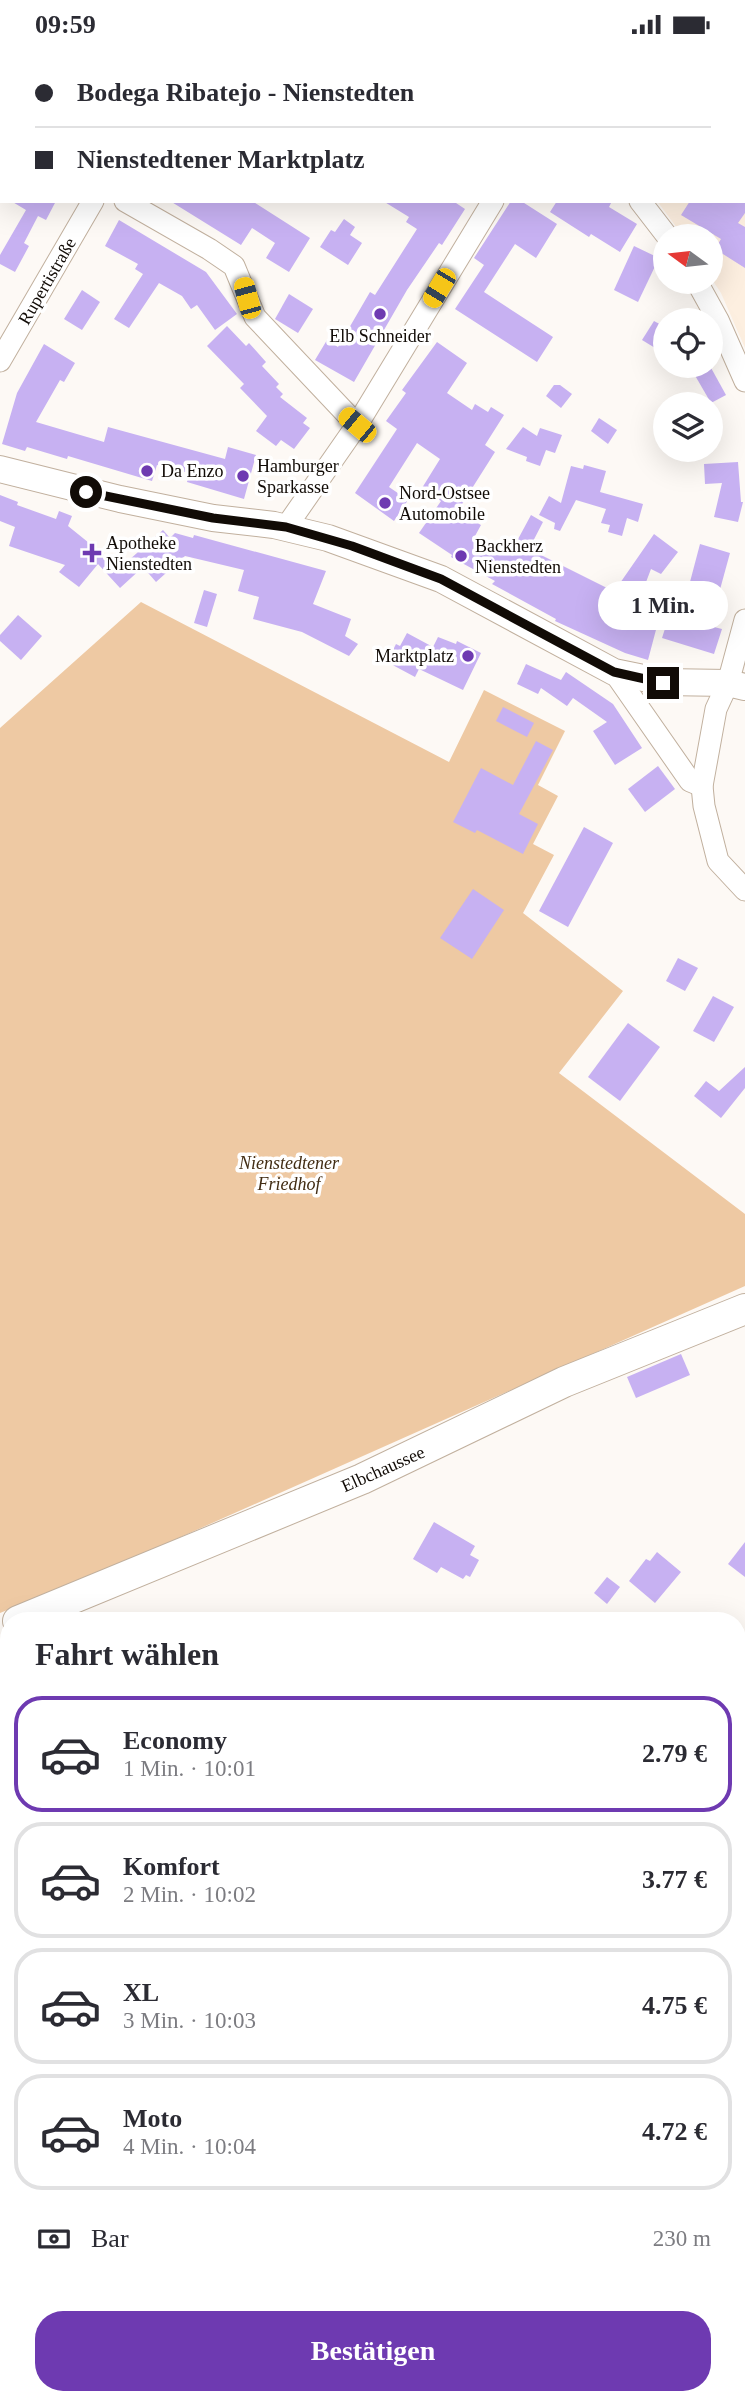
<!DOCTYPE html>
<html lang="de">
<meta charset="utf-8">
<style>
:root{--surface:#fff;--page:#f7f7f7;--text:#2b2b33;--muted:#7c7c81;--line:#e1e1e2;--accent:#6e3ab1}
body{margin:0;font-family:Georgia,serif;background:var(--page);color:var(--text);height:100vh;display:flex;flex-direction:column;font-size:26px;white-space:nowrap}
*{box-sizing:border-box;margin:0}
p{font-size:23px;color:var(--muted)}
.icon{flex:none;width:38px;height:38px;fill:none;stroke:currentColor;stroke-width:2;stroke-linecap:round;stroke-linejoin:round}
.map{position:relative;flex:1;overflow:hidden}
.side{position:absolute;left:0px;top:1563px;width:746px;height:793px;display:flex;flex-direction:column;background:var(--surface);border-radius:28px 28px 0 0;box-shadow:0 7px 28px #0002}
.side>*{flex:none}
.top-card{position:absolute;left:0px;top:0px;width:746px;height:154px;box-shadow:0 7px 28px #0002;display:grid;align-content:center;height:154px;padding:0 35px;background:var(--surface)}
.needle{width:46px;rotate:285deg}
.fabs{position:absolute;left:653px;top:175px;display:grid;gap:14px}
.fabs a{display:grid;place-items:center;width:70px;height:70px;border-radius:50%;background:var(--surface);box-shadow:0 7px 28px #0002;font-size:35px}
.end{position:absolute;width:32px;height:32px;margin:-16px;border:9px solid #110b06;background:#fff;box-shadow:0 0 0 4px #fff}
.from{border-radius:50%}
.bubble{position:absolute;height:49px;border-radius:24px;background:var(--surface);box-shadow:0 7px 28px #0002;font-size:23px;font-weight:700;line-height:49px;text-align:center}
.car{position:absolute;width:21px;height:42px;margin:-21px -10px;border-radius:9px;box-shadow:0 0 5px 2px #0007;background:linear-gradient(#f5c518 24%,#345 0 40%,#f5c518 0 76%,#345 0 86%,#f5c518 0)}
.top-card b{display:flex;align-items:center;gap:24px;height:66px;font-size:26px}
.top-card b+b{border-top:2px solid var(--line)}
.top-card i{width:18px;height:18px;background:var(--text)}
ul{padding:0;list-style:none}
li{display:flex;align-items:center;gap:21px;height:116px;margin:0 14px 10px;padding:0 21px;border:4px solid var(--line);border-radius:28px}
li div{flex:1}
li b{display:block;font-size:26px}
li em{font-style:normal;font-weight:700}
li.active{border-color:var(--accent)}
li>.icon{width:63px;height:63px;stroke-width:1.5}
h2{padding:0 35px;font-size:32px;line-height:84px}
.pay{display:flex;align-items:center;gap:18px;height:77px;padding:0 35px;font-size:26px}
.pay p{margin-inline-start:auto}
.action{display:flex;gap:14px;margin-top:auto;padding:14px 35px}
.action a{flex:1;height:80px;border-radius:28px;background:var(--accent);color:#fff;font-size:28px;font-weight:700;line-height:80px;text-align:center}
.status{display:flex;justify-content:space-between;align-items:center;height:49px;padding:0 35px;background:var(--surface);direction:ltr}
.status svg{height:19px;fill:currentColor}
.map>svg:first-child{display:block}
</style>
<div class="status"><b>09:59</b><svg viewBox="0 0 49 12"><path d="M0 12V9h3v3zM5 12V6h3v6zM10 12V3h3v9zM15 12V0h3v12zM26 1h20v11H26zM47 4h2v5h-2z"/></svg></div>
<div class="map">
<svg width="745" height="2355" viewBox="0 0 745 2355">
<rect width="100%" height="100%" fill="#fdf9f5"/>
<polygon fill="#fdefe0" points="744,102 745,103 745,299 721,244 711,229 710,187 683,187 657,152 744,152"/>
<g fill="#eec9a3">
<polygon points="141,553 449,713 484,641 565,682 538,736 558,747 533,795 554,806 523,864 623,942 559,1024 745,1165 745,1237 129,1511 0,1564 0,679"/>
<polygon points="745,1764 745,1996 737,2011 737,1773"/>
<polygon points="745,2043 745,2086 737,2099 737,2058"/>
<polygon points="416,2347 488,2347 481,2355 410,2355"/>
<polygon points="516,2347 586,2347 581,2355 509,2355"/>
</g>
<polygon fill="#f2be86" stroke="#ae8860" stroke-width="2" points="745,2129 745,2355 599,2355 604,2347 737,2347 737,2144"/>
<g fill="#c7b1f2">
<polygon points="11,152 56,152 46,171 38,167 24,194 29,197 15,223 0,215 0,206 26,161"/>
<polygon points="170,152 252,152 310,189 289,223 266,209 275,194 252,179 241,196"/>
<polygon points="383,152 453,152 465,160 442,196 439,194 407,241 354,333 315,311 327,291 338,298 370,243 375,246 417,180 406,173 409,168"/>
<polygon points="511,152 521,152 557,175 536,209 515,195 484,243 553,288 537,313 455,260 484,216 474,209"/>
<polygon points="557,152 612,152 609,158 637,175 620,203 591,185 589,188 550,163"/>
<polygon points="690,152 745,152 745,164 738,174 745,178 745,219 715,200 721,190 681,166"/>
<polygon points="344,170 355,178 350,186 362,194 348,216 320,198 331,181 335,183"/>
<polygon points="119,171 206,223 237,265 215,281 197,256 191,260 182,247 159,234 129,279 114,270 143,225 135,220 138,215 105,197"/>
<polygon points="634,197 659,209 638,253 614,241"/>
<polygon points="82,241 100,253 82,281 64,270"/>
<polygon points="289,245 313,260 298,284 275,270"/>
<polygon points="654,272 665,278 665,305 642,291"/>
<polygon points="227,277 246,297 249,294 266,313 262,317 279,335 276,338 283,345 280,348 307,369 303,374 310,379 294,400 281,391 276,397 256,382 267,367 240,339 244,335 207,297"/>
<polygon points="437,293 467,314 447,344 472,361 475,355 488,363 491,358 504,366 485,396 495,403 457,463 481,476 475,487 510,505 531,466 543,473 529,500 607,539 600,563 654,485 678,503 661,525 651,520 632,570 657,577 648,611 625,604 555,572 556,570 492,535 495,532 451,508 452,506 419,484 441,452 422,439 440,410 417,394 389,438 408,451 394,472 355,444 397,380 386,372 406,344 402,341"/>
<polygon points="44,295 75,314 64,333 60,331 36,373 104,393 108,378 225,410 228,398 256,406 244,450 187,433 189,424 157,416 152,432 68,407 67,410 27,398 25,402 2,395 17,344"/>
<polygon points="704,317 710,317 726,346 711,354 693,323"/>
<polygon points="554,336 560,336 572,345 561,359 546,347"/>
<polygon points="599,369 617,381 608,395 591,382"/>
<polygon points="523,378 537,387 540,379 562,386 555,404 546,401 540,417 526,412 527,408 506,400"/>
<polygon points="738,413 741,453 743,453 738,473 714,468 722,434 705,435 704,415"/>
<polygon points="584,416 606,422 600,443 643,455 638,473 627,469 622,487 608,483 610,476 601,474 606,460 576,451 560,482 554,480 555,474 539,466 549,447 561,454 571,417 583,420"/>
<polygon points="0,446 18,453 17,456 56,470 59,462 72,467 68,477 120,519 163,481 170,489 175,484 193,489 194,486 326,522 313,555 351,570 345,587 358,595 349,607 302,583 253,570 259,548 238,542 244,521 185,507 156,533 143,518 120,539 98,515 79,538 59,523 65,516 9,497 15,478 0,472"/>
<polygon points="700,495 730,504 710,577 722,580 714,605 662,589 670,564 681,567"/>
<polygon points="204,541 217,545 207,578 194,574"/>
<polygon points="18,566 42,587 21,611 0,592 0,586"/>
<polygon points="407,584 433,598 438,588 456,595 457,592 481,604 463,641 419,620 415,628 387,613 396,595 400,597"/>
<polygon points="526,615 561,631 566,623 613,655 642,699 615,716 593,682 607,673 573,649 567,657 541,639 538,645 517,635"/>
<polygon points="503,658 534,674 527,688 496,672"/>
<polygon points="536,692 553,701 519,765 538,775 523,805 477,781 475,784 453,773 481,719 513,736"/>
<polygon points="658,717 675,740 645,763 628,740"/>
<polygon points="584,778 613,794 568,878 539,862"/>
<polygon points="473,840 504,861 472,910 440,889"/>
<polygon points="678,909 698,919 685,942 666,932"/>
<polygon points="713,947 734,958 714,993 693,982"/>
<polygon points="628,974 660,998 620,1052 588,1028"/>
<polygon points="745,1018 745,1039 721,1069 694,1047 706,1032 719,1042"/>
<polygon points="681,1305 690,1326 636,1349 627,1328"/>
<polygon points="434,1473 475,1497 470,1506 479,1511 470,1528 466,1526 463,1530 441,1518 437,1524 413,1510"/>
<polygon points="745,1493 745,1528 728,1515"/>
<polygon points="657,1503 681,1523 655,1554 629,1532 646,1510 650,1512"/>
<polygon points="607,1528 620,1538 607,1555 594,1544"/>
</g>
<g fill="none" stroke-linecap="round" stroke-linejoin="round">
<g stroke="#c1b09e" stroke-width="23">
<g id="minor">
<polyline points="609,0 612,2"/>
<polyline points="185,2 186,0"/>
<polyline points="592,2 593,0"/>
<polyline points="0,81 2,82"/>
<polyline points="744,87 745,88"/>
<polyline points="125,152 209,200 234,217 255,268 357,376"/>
<polyline points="640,152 667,187"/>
<polyline points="697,233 718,271 745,332"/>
<polyline points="0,312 93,152"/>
<polyline points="286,478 357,376 493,152"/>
<polyline points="745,571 728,634 716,660 702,737 704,757 718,812 745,841"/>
<polyline points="614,623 690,732 702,737"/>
</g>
</g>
<g stroke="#c1b09e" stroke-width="28">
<polyline id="tertiary" points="0,420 120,450 213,469 274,476 328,489 441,530 614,623 663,633 728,634 745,638"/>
</g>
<g stroke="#c1b09e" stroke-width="32">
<polyline id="secondary" points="18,1572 362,1430 564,1333 745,1260"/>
</g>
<use href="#minor" stroke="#fff" stroke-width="21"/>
<use href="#tertiary" stroke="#fff" stroke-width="26"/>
<use href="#secondary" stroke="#fff" stroke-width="30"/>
</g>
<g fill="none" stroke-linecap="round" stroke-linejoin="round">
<polyline stroke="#110b06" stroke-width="9" points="86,443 213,469 286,478 352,497 441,530 614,623 663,634"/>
</g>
<g fill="#6e3ab1" stroke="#fff" stroke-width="2.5">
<circle cx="380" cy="265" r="7"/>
<circle cx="147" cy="422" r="7"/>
<circle cx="243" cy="427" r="7"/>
<circle cx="385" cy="454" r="7"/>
<path d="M88.5 493.5h7v7h7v7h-7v7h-7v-7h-7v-7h7z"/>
<circle cx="461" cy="507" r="7"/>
<circle cx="468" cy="607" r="7"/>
</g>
<g text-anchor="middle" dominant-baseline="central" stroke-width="7" stroke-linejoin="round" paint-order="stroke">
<g font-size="18" fill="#110b06" stroke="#fff">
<text transform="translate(47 232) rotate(-60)">Rupertistraße</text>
<text transform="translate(383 1420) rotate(-24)">Elbchaussee</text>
</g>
<g font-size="18" fill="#110b06" stroke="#fff" text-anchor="start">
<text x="380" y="287" text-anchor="middle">Elb Schneider</text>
<text x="257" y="417">Hamburger<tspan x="257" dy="21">Sparkasse</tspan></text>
<text x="161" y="422">Da Enzo</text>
<text x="399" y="444">Nord-Ostsee<tspan x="399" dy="21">Automobile</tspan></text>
<text x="106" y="494">Apotheke<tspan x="106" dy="21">Nienstedten</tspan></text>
<text x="475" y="497">Backherz<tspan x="475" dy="21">Nienstedten</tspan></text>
<text x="454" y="607" text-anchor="end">Marktplatz</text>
</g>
<g font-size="18" font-style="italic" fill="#422d14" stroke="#fff">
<text x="289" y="1114">Nienstedtener<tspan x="289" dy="21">Friedhof</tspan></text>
</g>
</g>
</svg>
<div class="fabs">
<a><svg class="needle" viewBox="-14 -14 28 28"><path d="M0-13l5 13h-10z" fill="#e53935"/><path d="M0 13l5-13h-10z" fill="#7c7c81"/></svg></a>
<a><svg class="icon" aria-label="locate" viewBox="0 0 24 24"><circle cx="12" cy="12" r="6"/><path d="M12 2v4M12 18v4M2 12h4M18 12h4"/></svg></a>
<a><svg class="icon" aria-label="layers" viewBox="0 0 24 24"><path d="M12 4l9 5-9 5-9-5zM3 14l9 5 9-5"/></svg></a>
</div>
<i class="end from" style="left:86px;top:443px"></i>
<i class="end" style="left:663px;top:634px"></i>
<div class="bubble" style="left:598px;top:532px;width:130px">1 Min.</div>
<i class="car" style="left:439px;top:239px;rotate:211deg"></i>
<i class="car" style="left:247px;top:249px;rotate:345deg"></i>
<i class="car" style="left:357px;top:376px;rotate:310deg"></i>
<div class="top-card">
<b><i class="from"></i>Bodega Ribatejo - Nienstedten</b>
<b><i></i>Nienstedtener Marktplatz</b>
</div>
<section class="side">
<h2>Fahrt wählen</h2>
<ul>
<li class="active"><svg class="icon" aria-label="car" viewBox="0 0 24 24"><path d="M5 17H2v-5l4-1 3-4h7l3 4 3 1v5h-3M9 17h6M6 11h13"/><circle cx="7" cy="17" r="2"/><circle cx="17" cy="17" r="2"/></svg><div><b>Economy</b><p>1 Min. · 10:01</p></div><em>2.79 €</em></li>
<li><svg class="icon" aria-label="car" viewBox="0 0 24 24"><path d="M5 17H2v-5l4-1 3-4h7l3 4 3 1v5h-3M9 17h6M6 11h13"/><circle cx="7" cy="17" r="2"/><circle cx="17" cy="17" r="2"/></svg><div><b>Komfort</b><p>2 Min. · 10:02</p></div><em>3.77 €</em></li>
<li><svg class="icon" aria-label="car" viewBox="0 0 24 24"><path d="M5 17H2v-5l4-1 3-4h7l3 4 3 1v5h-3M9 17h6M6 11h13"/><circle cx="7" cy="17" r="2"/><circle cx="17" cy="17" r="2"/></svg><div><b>XL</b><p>3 Min. · 10:03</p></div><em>4.75 €</em></li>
<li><svg class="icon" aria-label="car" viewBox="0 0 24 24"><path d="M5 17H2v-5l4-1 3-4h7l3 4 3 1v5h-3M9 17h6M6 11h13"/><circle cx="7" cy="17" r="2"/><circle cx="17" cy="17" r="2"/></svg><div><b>Moto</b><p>4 Min. · 10:04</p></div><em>4.72 €</em></li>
</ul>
<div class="pay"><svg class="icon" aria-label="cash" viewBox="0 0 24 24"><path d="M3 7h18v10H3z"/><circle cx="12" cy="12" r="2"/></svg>Bar<p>230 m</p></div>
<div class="action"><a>Bestätigen</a></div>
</section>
</div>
